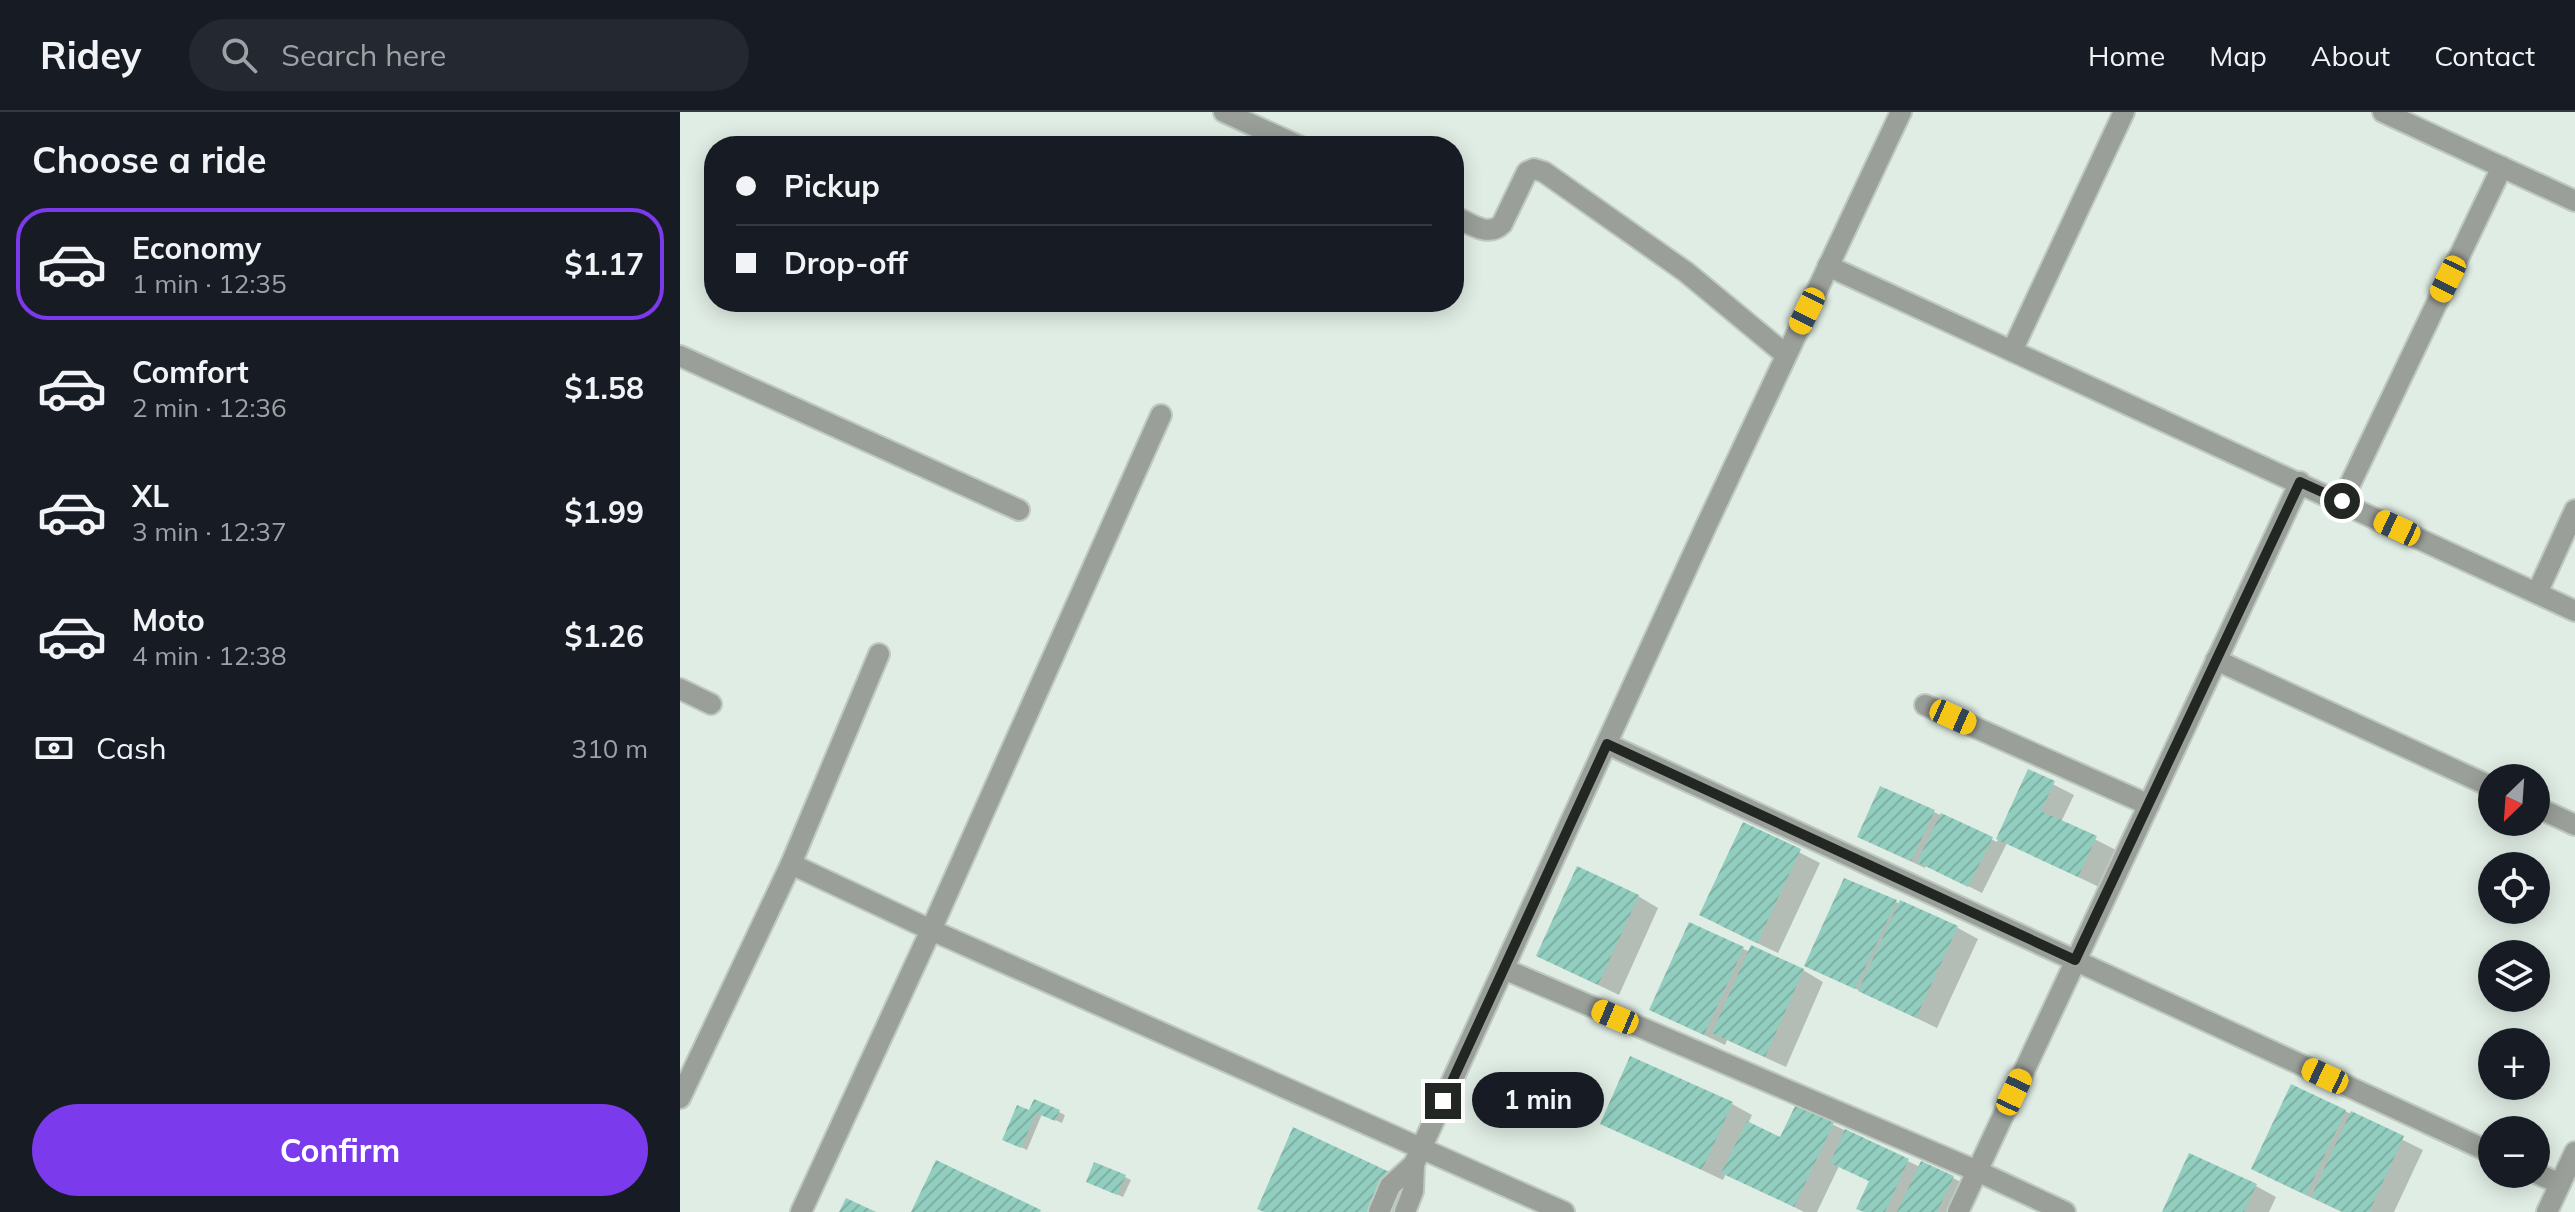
<!DOCTYPE html>
<meta charset="utf-8">
<style>
:root{--surface:#171b24;--page:#242831;--text:#f1f3f6;--muted:#9ea1a6;--line:#363941;--accent:#7c3aed}
body{margin:0;font-family:Mulish,sans-serif;background:var(--page);color:var(--text);height:100vh;display:flex;flex-direction:column;font-size:30px;white-space:nowrap}
*{box-sizing:border-box;margin:0}
p{font-size:26px;color:var(--muted)}
.icon{flex:none;width:44px;height:44px;fill:none;stroke:currentColor;stroke-width:2;stroke-linecap:round;stroke-linejoin:round}
.map{position:relative;flex:1;overflow:hidden}
.side{display:flex;flex-direction:column;background:var(--surface);width:680px}
.side>*{flex:none}
.banner{position:absolute;left:24px;top:24px;width:760px;height:176px;border-radius:32px;box-shadow:0 4px 20px #0003;display:grid;align-content:center;height:176px;padding:0 32px;background:var(--surface)}
.needle{width:52px;rotate:205deg}
.tools{position:absolute;left:1798px;top:652px;display:grid;gap:16px}
.tools a{display:grid;place-items:center;width:72px;height:72px;border-radius:50%;background:var(--surface);box-shadow:0 4px 20px #0003;font-size:40px}
.end{position:absolute;width:36px;height:36px;margin:-18px;border:10px solid #222724;background:#fff;box-shadow:0 0 0 4px #fff}
.from{border-radius:50%}
.bubble{position:absolute;height:56px;border-radius:28px;background:var(--surface);box-shadow:0 4px 20px #0003;font-size:26px;font-weight:700;line-height:56px;text-align:center}
.car{position:absolute;width:24px;height:48px;margin:-24px -12px;border-radius:10px;box-shadow:0 0 6px 2px #0007;background:linear-gradient(#f5c518 24%,#345 0 40%,#f5c518 0 76%,#345 0 86%,#f5c518 0)}
.banner b{display:flex;align-items:center;gap:28px;height:76px;font-size:30px}
.banner b+b{border-top:2px solid var(--line)}
.banner i{width:20px;height:20px;background:var(--text)}
ul{padding:0;list-style:none}
li{display:flex;align-items:center;gap:24px;height:112px;margin:0 16px 12px;padding:0 16px;border:4px solid transparent;border-radius:32px}
li div{flex:1}
li b{display:block;font-size:30px}
li em{font-style:normal;font-weight:700}
li.current{border-color:var(--accent)}
li>.icon{width:72px;height:72px;stroke-width:1.5}
h2{padding:0 32px;font-size:36px;line-height:96px}
.pay{display:flex;align-items:center;gap:20px;height:88px;padding:0 32px;font-size:30px}
.pay p{margin-inline-start:auto}
.button{display:flex;gap:16px;margin-top:auto;padding:16px 32px}
.button a{flex:1;height:92px;border-radius:48px;background:var(--accent);color:#fff;font-size:32px;font-weight:700;line-height:92px;text-align:center}
header{display:flex;align-items:center;gap:48px;box-sizing:border-box;height:112px;padding:0 40px;background:var(--surface);border-bottom:2px solid var(--line)}
header strong{font-size:38px}
nav{display:flex;gap:44px;margin-inline-start:auto;font-size:28px}
.search{width:560px;height:72px;background:var(--page);display:flex;align-items:center;gap:20px;box-sizing:border-box;padding:0 28px;border-radius:44px;color:var(--muted);font-size:30px}
main{display:flex;flex:1;min-height:0}
.map>svg:first-child{display:block}
</style>
<header>
<strong>Ridey</strong>
<div class="search"><svg class="icon" aria-label="search" viewBox="0 0 24 24"><circle cx="10" cy="10" r="6"/><path d="M15 15l6 6"/></svg>Search here</div>
<nav><a>Home</a><a>Map</a><a>About</a><a>Contact</a></nav>
</header>
<main>
<section class="side">
<h2>Choose a ride</h2>
<ul>
<li class="current"><svg class="icon" aria-label="car" viewBox="0 0 24 24"><path d="M5 17H2v-5l4-1 3-4h7l3 4 3 1v5h-3M9 17h6M6 11h13"/><circle cx="7" cy="17" r="2"/><circle cx="17" cy="17" r="2"/></svg><div><b>Economy</b><p>1 min · 12:35</p></div><em>$1.17</em></li>
<li><svg class="icon" aria-label="car" viewBox="0 0 24 24"><path d="M5 17H2v-5l4-1 3-4h7l3 4 3 1v5h-3M9 17h6M6 11h13"/><circle cx="7" cy="17" r="2"/><circle cx="17" cy="17" r="2"/></svg><div><b>Comfort</b><p>2 min · 12:36</p></div><em>$1.58</em></li>
<li><svg class="icon" aria-label="car" viewBox="0 0 24 24"><path d="M5 17H2v-5l4-1 3-4h7l3 4 3 1v5h-3M9 17h6M6 11h13"/><circle cx="7" cy="17" r="2"/><circle cx="17" cy="17" r="2"/></svg><div><b>XL</b><p>3 min · 12:37</p></div><em>$1.99</em></li>
<li><svg class="icon" aria-label="car" viewBox="0 0 24 24"><path d="M5 17H2v-5l4-1 3-4h7l3 4 3 1v5h-3M9 17h6M6 11h13"/><circle cx="7" cy="17" r="2"/><circle cx="17" cy="17" r="2"/></svg><div><b>Moto</b><p>4 min · 12:38</p></div><em>$1.26</em></li>
</ul>
<div class="pay"><svg class="icon" aria-label="cash" viewBox="0 0 24 24"><path d="M3 7h18v10H3z"/><circle cx="12" cy="12" r="2"/></svg>Cash<p>310 m</p></div>
<div class="button"><a>Confirm</a></div>
</section>
<div class="map">
<svg width="1895" height="1100" viewBox="0 0 1895 1100">
<defs>
<pattern id="building-hatch" width="6" height="6" patternUnits="userSpaceOnUse" patternTransform="scale(2)"><rect width="6" height="6" fill="#91cebf"/><path d="M-1 1l2-2M0 6l6-6M5 7l2-2" fill="none" stroke="#7db1a4"/></pattern>
</defs>
<rect width="100%" height="100%" fill="#e0ede4"/>
<g fill="#0003">
<polygon points="1349,660 1394,683 1381,710 1436,738 1419,775 1327,731 1302,781 1246,753 1245,756 1193,732 1254,700 1317,730"/>
<polygon points="1064,712 1140,751 1098,841 1041,814"/>
<polygon points="958,784 978,796 939,883 858,844"/>
<polygon points="1216,790 1278,816 1298,827 1257,916 1127,853"/>
<polygon points="1010,812 1070,840 1123,858 1143,870 1106,955 1047,928 1045,933 972,898"/>
<polygon points="1052,992 1072,1003 1068,1012 1101,1028 1117,995 1240,1055 1273,1066 1286,1073 1274,1100 1186,1100 1191,1070 1159,1054 1137,1100 1124,1100 1046,1061 1043,1068 922,1011"/>
<polygon points="1665,999 1743,1038 1714,1100 1662,1100 1594,1068"/>
<polygon points="350,1000 379,1000 385,1003 382,1011 362,1002 347,1038 330,1030"/>
<polygon points="614,1018 735,1076 720,1100 587,1100"/>
<polygon points="445,1065 451,1068 443,1085 414,1072"/>
<polygon points="1576,1074 1596,1085 1589,1100 1484,1100"/>
</g>
<g fill="url(#building-hatch)">
<polygon points="1348,657 1375,669 1361,699 1417,724 1398,765 1316,727"/>
<polygon points="1200,674 1255,698 1231,749 1177,725"/>
<polygon points="1261,701 1313,725 1288,775 1237,750"/>
<polygon points="1063,710 1121,737 1077,831 1019,803"/>
<polygon points="897,754 959,783 918,873 856,844"/>
<polygon points="1164,766 1217,788 1175,877 1124,854"/>
<polygon points="1220,788 1278,814 1236,906 1178,879"/>
<polygon points="1009,810 1064,835 1024,923 969,898"/>
<polygon points="1071,833 1124,857 1085,945 1032,921"/>
<polygon points="950,944 1053,990 1022,1058 920,1012"/>
<polygon points="1611,972 1666,998 1626,1083 1571,1057"/>
<polygon points="354,987 380,998 375,1009 356,1001 341,1036 322,1028 337,993 349,998"/>
<polygon points="1116,992 1154,1010 1114,1095 1041,1061 1067,1009 1100,1025"/>
<polygon points="1671,999 1724,1024 1689,1100 1663,1100 1631,1085"/>
<polygon points="613,1015 716,1063 692,1100 584,1100 577,1097"/>
<polygon points="1165,1017 1229,1047 1205,1100 1184,1100 1176,1097 1189,1069 1150,1051"/>
<polygon points="1509,1041 1577,1072 1564,1100 1482,1100"/>
<polygon points="256,1048 361,1098 360,1100 231,1100"/>
<polygon points="1241,1049 1274,1064 1257,1100 1217,1100"/>
<polygon points="414,1050 446,1063 437,1083 406,1070"/>
<polygon points="166,1086 196,1100 159,1100"/>
</g>
<g fill="none" stroke-linecap="round" stroke-linejoin="round">
<g stroke="#bec9c1" stroke-width="24">
<g id="minor">
<polyline points="544,0 619,34"/>
<polyline points="1703,0 1895,89"/>
<path d="M774,104C789,111 808,126 822,112L847,60L854,57L864,60L1006,160L1106,243"/>
<polyline points="1148,154 1895,499"/>
<polyline points="1332,239 1444,0"/>
<polyline points="0,244 339,398"/>
<polyline points="1662,389 1822,55"/>
<polyline points="1857,481 1895,398"/>
<polyline points="1536,548 1812,675"/>
<polyline points="0,577 31,592"/>
<polyline points="1245,593 1469,693"/>
<polyline points="927,632 1812,1041"/>
<polyline points="1856,695 1895,713"/>
<polyline points="111,752 251,818 884,1100"/>
<polyline points="824,857 1297,1059 1385,1100"/>
<polyline points="0,986 111,752 199,542"/>
<polyline points="1856,1061 1880,1072"/>
<polyline points="121,1100 251,818 481,303"/>
<polyline points="699,1100 710,1074 734,1052 1027,412 1221,0"/>
<polyline points="725,1100 733,1079 734,1052"/>
<polyline points="1278,1100 1620,370"/>
<polyline points="1867,1100 1895,1040"/>
</g>
</g>
<use href="#minor" stroke="#9b9f9a" stroke-width="20"/>
</g>
<g fill="none" stroke-linecap="round" stroke-linejoin="round">
<polyline stroke="#222724" stroke-width="10" points="763,989 927,632 1395,848 1620,370 1662,389"/>
</g>
</svg>
<div class="tools">
<a><svg class="needle" viewBox="-14 -14 28 28"><path d="M0-13l5 13h-10z" fill="#e53935"/><path d="M0 13l5-13h-10z" fill="#9ea1a6"/></svg></a>
<a><svg class="icon" aria-label="locate" viewBox="0 0 24 24"><circle cx="12" cy="12" r="6"/><path d="M12 2v4M12 18v4M2 12h4M18 12h4"/></svg></a>
<a><svg class="icon" aria-label="layers" viewBox="0 0 24 24"><path d="M12 4l9 5-9 5-9-5zM3 14l9 5 9-5"/></svg></a>
<a>+</a>
<a>−</a>
</div>
<i class="end from" style="left:1662px;top:389px"></i>
<i class="end" style="left:763px;top:989px"></i>
<div class="bubble" style="left:792px;top:960px;width:132px">1 min</div>
<i class="car" style="left:1768px;top:167px;rotate:206deg"></i>
<i class="car" style="left:1127px;top:199px;rotate:206deg"></i>
<i class="car" style="left:1717px;top:416px;rotate:295deg"></i>
<i class="car" style="left:1273px;top:605px;rotate:114deg"></i>
<i class="car" style="left:935px;top:905px;rotate:293deg"></i>
<i class="car" style="left:1645px;top:964px;rotate:295deg"></i>
<i class="car" style="left:1334px;top:980px;rotate:25deg"></i>
<div class="banner">
<b><i class="from"></i>Pickup</b>
<b><i></i>Drop-off</b>
</div>
</div>
</main>
